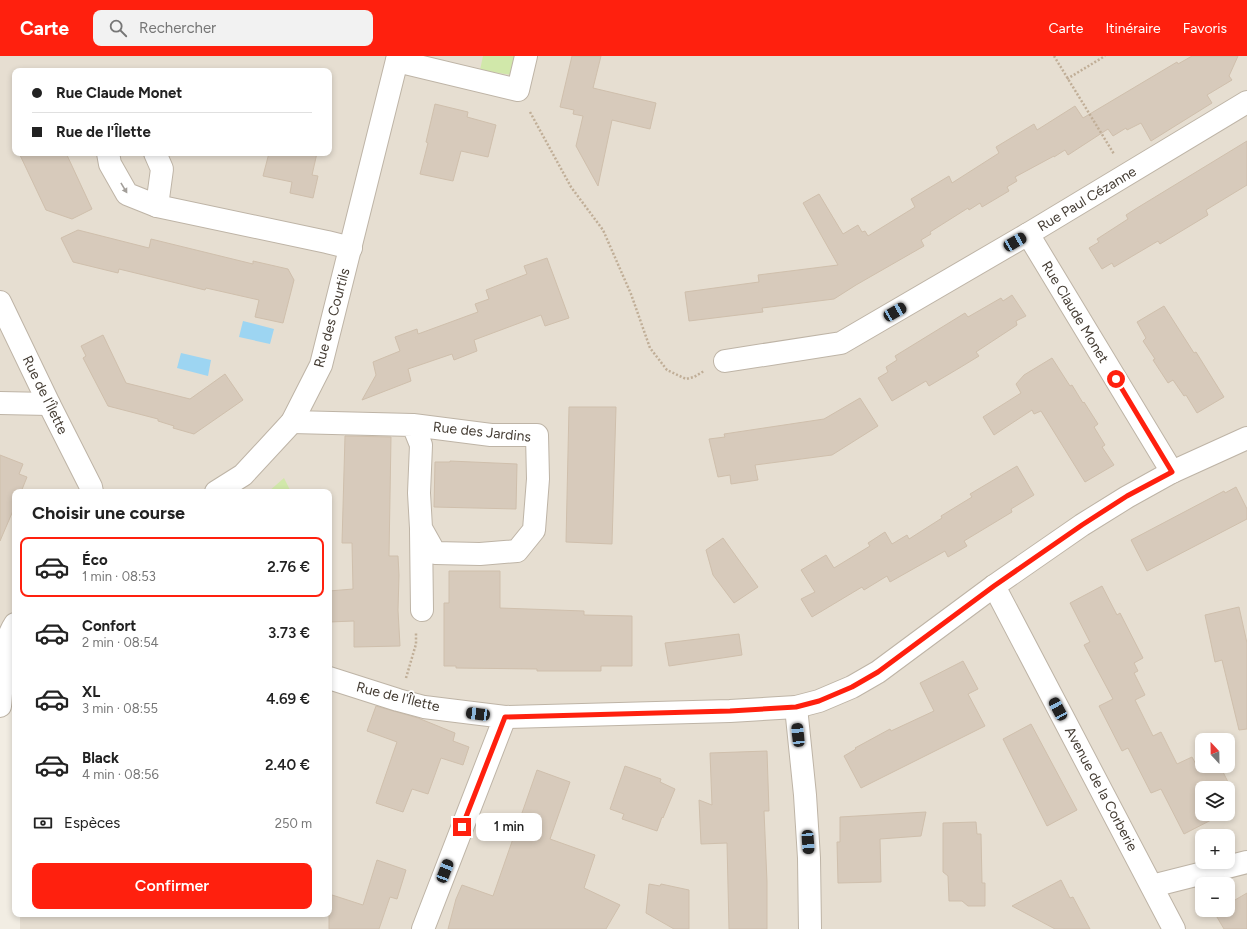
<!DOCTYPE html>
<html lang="fr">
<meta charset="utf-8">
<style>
:root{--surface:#fff;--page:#f2f2f2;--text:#222;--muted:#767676;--line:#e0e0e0;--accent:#ff200e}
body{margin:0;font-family:Figtree,sans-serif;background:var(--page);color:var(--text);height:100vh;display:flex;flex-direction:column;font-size:15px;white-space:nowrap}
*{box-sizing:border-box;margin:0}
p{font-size:13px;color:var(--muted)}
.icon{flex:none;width:22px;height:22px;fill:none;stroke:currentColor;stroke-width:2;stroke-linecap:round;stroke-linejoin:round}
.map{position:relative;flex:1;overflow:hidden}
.drawer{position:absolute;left:12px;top:433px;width:320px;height:428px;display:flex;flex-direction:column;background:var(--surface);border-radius:8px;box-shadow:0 2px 6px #0003}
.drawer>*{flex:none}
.hud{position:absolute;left:12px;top:12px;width:320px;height:88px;border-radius:8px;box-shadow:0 2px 6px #0003;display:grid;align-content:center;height:88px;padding:0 20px;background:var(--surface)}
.needle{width:26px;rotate:338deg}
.tools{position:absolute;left:1195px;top:677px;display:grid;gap:8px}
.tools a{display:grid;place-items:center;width:40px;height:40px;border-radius:8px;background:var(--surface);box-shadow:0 2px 6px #0003;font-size:20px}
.end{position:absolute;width:18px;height:18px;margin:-9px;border:5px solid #ff200e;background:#fff;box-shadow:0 0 0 2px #fff}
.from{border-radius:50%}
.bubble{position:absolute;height:28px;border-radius:8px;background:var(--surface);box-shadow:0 2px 6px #0003;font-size:13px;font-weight:600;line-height:28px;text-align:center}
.car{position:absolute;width:12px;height:24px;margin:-12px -6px;border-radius:5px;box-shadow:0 0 3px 1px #0007;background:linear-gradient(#222 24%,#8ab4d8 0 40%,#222 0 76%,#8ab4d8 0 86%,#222 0)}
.hud b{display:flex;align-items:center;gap:14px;height:38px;font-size:15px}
.hud b+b{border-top:1px solid var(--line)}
.hud i{width:10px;height:10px;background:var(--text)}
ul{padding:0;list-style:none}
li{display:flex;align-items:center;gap:12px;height:60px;margin:0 8px 6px;padding:0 12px;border:2px solid transparent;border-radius:8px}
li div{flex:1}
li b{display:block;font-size:15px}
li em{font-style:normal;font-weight:600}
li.active{border-color:var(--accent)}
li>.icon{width:36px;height:36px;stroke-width:1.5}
h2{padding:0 20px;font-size:18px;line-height:48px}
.pay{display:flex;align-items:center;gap:10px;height:44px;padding:0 20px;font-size:15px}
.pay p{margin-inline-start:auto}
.primary-button{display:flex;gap:8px;margin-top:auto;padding:8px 20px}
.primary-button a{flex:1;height:46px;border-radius:8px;background:var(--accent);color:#fff;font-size:16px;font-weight:600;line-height:46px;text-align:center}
header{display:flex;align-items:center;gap:24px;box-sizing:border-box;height:56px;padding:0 20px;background:var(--accent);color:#fff}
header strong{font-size:19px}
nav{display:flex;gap:22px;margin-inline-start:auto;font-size:14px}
.search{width:280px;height:36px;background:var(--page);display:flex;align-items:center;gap:10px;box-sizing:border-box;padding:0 14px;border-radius:8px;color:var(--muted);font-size:15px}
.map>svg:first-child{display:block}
</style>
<header>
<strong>Carte</strong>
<div class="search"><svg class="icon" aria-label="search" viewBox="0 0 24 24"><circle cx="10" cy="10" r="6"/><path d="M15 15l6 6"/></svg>Rechercher</div>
<nav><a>Carte</a><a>Itinéraire</a><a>Favoris</a></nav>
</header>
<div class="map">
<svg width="1247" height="873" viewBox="0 0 1247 873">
<rect width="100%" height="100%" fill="#f2ede3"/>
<path fill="#e6ded1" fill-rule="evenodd" d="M0,0H1247V873H20V858H329V436H15V608L0,607ZM15,15H329V97H15ZM1202,684H1228V710H1202ZM1202,732H1228V758H1202ZM1202,780H1228V806H1202ZM1202,828H1228V854H1202Z"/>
<g fill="#d1e8aa">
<polygon points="483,0 516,0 512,19 480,14"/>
<polygon points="284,422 291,436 268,436"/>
</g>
<g fill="#9dd5f2">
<polygon points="243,265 274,273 270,288 239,281"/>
<polygon points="181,297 211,304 208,320 177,312"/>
</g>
<g fill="#d7cabb" stroke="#cfbfac">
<polygon points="572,0 601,0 593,32 656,47 650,73 612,64 598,130 576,90 583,60 573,58 574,54 560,51"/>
<polygon points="1192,0 1238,0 1229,20 1232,24 1207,39 1212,47 1151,85 1141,67 1127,74 1126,72 1113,80 1108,73 1068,99 1065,94 1054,101 1054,100 1015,121 1017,125 1007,131 1009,135 982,151 980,147 969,154 968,152 930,176 931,178 921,184 924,190 856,229 834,243 762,252 763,256 689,265 685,236 759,226 758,219 838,209 803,147 819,138 843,178 858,169 862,176 865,175 868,180 915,151 911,143 949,120 952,127 999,97 996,91 1034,68 1037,74 1075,50 1083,62 1177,6 1178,8"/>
<polygon points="435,48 468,56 467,61 496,69 488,101 461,95 453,125 420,118 428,87 426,86"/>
<polygon points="1247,85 1247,129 1206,154 1208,159 1160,188 1158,185 1114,211 1112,207 1102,213 1089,192 1099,186 1097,183 1128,163 1126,159 1137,152"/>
<polygon points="19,97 66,97 92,153 72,163 46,154"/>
<polygon points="269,97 317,97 312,119 318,120 313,142 290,137 292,126 263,120"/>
<polygon points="78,174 149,192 151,183 253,208 253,205 288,213 294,224 283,267 255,261 259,244 206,232 205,234 119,213 118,217 73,206 61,182"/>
<polygon points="547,202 569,262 545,270 541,259 474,284 477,295 454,304 452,298 408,313 411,325 362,344 376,319 373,306 400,295 395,281 417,273 418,278 478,256 475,248 489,243 486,234 527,218 524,210"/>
<polygon points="1012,239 1026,260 1016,265 1017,269 976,296 979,300 961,311 929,330 926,325 892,345 878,322 888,316 886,311 897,304 895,300 965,257 968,261 1001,242 1003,245"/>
<polygon points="1164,250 1194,297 1196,296 1224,341 1197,357 1186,339 1184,340 1173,324 1168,327 1153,304 1155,303 1143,285 1146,282 1137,266"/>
<polygon points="103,279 126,327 190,343 225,318 243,344 194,378 173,372 174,370 158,365 158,363 108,350 83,302 86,300 81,290"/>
<polygon points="1052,302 1070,330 1072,329 1083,347 1084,346 1098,368 1094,371 1105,389 1102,391 1114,409 1085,426 1041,355 1034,358 1032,354 994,379 983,361 1021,337 1016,328 1024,319"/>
<polygon points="860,342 878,370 832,399 755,409 758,424 731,428 730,419 718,421 709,383 725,381 724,378 824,363"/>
<polygon points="569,351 616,351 612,488 566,486"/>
<polygon points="345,380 391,381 389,500 398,500 399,519 398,554 400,590 354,591 354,565 329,566 329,535 353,533 352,487 342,487"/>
<polygon points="0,399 23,408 19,418 27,421 21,436 15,436 15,450 0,485"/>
<polygon points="450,405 517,408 516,453 434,451 435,406 450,406"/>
<polygon points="1017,410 1034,439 1011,453 1012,456 964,485 967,490 948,501 945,495 890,526 887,520 864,534 862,531 812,561 801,543 815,536 801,514 826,499 834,512 870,490 868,487 885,476 892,488 907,479 909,483 942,462 941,460 972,441 970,438"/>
<polygon points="1236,431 1247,453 1247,463 1147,515 1131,484 1224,435 1225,437"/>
<polygon points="723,482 758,531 734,547 713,519 706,494"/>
<polygon points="449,515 500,515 500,552 584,555 584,559 632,560 632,610 601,610 601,615 537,615 537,613 456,612 456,610 444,610 444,547 449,547"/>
<polygon points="1102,530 1117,559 1120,557 1143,602 1134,607 1138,615 1134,617 1145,639 1135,644 1153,680 1161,676 1177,708 1192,701 1197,710 1220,710 1234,738 1228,739 1228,732 1202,732 1202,758 1213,758 1215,762 1184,778 1161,733 1151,737 1128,692 1122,695 1099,650 1113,643 1084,589 1090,586 1070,547"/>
<polygon points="1239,551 1247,587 1247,673 1239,674 1222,604 1215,606 1205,559"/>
<polygon points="739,578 742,599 669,610 665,587"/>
<polygon points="963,605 978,633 968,638 985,670 861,732 844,700 856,693 855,692 890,673 891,675 934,655 920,627"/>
<polygon points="376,650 418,662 455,677 453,685 469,691 463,709 441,702 428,738 412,733 403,756 376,747 397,686 367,675"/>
<polygon points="1031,668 1077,754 1047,770 1003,683"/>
<polygon points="767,695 769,755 764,755 767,826 767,873 729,873 727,787 701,788 699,744 712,749 710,697"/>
<polygon points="625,710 661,723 660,726 675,733 663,762 662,761 657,775 622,763 624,758 610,753"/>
<polygon points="537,714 570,726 550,783 595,799 584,832 620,849 606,873 448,873 456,843 462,829 493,840"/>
<polygon points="926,756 921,780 880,783 881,826 838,827 837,786 840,786 840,761"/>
<polygon points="976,766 977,778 981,778 982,827 985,827 985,850 968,850 962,845 949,845 948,820 943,816 943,767"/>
<polygon points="377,804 406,814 397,843 390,841 379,873 329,873 329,838 363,849"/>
<polygon points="1061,824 1070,842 1073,841 1090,873 1055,873 1012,850"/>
<polygon points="649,828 660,830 661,828 689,834 689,873 674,873 646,857"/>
<polygon points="1247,837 1247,873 1224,873 1214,856 1218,854 1228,854 1228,848"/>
</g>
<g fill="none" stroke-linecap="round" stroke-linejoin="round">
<g stroke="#beb4a6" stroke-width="24">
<g id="street">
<polyline points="397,5 518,34 526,0"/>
<polyline points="108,97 110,108 127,138 157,150 327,186 351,192"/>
<polyline points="155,97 162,113 157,150"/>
<polyline points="1028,178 1172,416"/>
<polyline points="0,246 49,348 91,431 92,436"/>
<polyline points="725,305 841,287 1028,178 1247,46"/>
<polyline points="0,347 49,348"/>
<polyline points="292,366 413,369 491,379 537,379 538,423 534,474 517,495 480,498 435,497 421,472 419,437 421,389 413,369"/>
<polyline points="216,436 243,419 292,366 321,309 398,0"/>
<polyline points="421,475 422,554"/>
<polyline points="994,530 1174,873"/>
<polyline points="329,622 398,644 424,651 505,661 423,873"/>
<path d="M0,650C3,623 0,591 15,568"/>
<polyline points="796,651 805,739 809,802 810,873"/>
<polyline points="505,661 730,655 796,651 819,645 852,631 878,616 994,530 1082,469 1127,441 1172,416 1247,382"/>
<polyline points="1152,830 1247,806"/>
</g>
</g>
<g stroke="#c0ae97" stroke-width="2.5" stroke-dasharray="2 2" stroke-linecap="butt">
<polyline points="1054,0 1114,98"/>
<polyline points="1067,23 1105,0"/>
<polyline points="530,56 571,131 603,174 631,238 650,292 667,314 686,323 694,321 704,315"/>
<polyline points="406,622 416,588 416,576"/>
</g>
<use href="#street" stroke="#fff" stroke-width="22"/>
</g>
<defs><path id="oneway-solid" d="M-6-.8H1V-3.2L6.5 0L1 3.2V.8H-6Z"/></defs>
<use fill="#a29e99" href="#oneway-solid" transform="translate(124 132) rotate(59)"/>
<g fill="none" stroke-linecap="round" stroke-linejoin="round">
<polyline stroke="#ff200e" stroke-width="5" points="462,771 505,661 730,655 796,651 819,645 852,631 878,616 994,530 1082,469 1127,440 1172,416 1116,323"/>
</g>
<g text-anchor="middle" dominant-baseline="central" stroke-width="3.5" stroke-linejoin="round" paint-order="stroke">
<g font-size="14" fill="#443c33" stroke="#fff">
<text transform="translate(1087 143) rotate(-31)">Rue Paul Cézanne</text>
<text transform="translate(1075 256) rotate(59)">Rue Claude Monet</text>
<text transform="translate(332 262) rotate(-75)">Rue des Courtils</text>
<text transform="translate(45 339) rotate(64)">Rue de l'Îlette</text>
<text transform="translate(482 376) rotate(6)">Rue des Jardins</text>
<text transform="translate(398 641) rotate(14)">Rue de l'Îlette</text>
<text transform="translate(1101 733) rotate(62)">Avenue de la Corberie</text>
</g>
</g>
</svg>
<div class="tools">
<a><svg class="needle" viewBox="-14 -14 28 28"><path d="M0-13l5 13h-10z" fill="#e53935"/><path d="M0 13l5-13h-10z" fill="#767676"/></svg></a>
<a><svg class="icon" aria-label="layers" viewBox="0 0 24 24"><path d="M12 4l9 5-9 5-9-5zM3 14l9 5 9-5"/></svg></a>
<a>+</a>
<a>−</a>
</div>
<i class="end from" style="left:1116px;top:323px"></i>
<i class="end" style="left:462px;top:771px"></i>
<div class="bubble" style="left:476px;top:757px;width:66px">1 min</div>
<i class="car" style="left:1015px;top:186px;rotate:60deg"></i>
<i class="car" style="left:895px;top:256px;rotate:60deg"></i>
<i class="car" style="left:1058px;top:653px;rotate:332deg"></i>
<i class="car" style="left:478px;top:658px;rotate:277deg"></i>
<i class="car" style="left:798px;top:679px;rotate:354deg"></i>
<i class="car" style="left:808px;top:786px;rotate:176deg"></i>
<i class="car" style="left:445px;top:815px;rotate:21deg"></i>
<div class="hud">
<b><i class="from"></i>Rue Claude Monet</b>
<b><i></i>Rue de l'Îlette</b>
</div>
<section class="drawer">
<h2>Choisir une course</h2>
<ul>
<li class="active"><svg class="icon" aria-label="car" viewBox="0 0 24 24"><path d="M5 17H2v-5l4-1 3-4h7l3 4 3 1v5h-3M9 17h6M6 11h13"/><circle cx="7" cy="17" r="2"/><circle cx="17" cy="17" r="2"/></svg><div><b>Éco</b><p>1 min · 08:53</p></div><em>2.76 €</em></li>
<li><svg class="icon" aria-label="car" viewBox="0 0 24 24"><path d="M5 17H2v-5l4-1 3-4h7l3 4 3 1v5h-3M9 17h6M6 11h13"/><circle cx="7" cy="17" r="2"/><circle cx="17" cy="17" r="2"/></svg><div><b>Confort</b><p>2 min · 08:54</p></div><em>3.73 €</em></li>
<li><svg class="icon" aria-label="car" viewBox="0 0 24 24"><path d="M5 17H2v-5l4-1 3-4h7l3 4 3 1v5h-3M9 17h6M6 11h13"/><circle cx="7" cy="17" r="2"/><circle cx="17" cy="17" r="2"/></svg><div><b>XL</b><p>3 min · 08:55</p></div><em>4.69 €</em></li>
<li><svg class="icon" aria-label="car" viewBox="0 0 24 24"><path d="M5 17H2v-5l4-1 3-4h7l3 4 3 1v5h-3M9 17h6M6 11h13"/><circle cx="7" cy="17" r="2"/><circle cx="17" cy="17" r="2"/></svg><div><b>Black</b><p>4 min · 08:56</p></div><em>2.40 €</em></li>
</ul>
<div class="pay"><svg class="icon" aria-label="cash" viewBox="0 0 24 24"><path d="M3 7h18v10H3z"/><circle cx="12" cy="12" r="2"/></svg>Espèces<p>250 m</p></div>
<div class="primary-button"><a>Confirmer</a></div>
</section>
</div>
